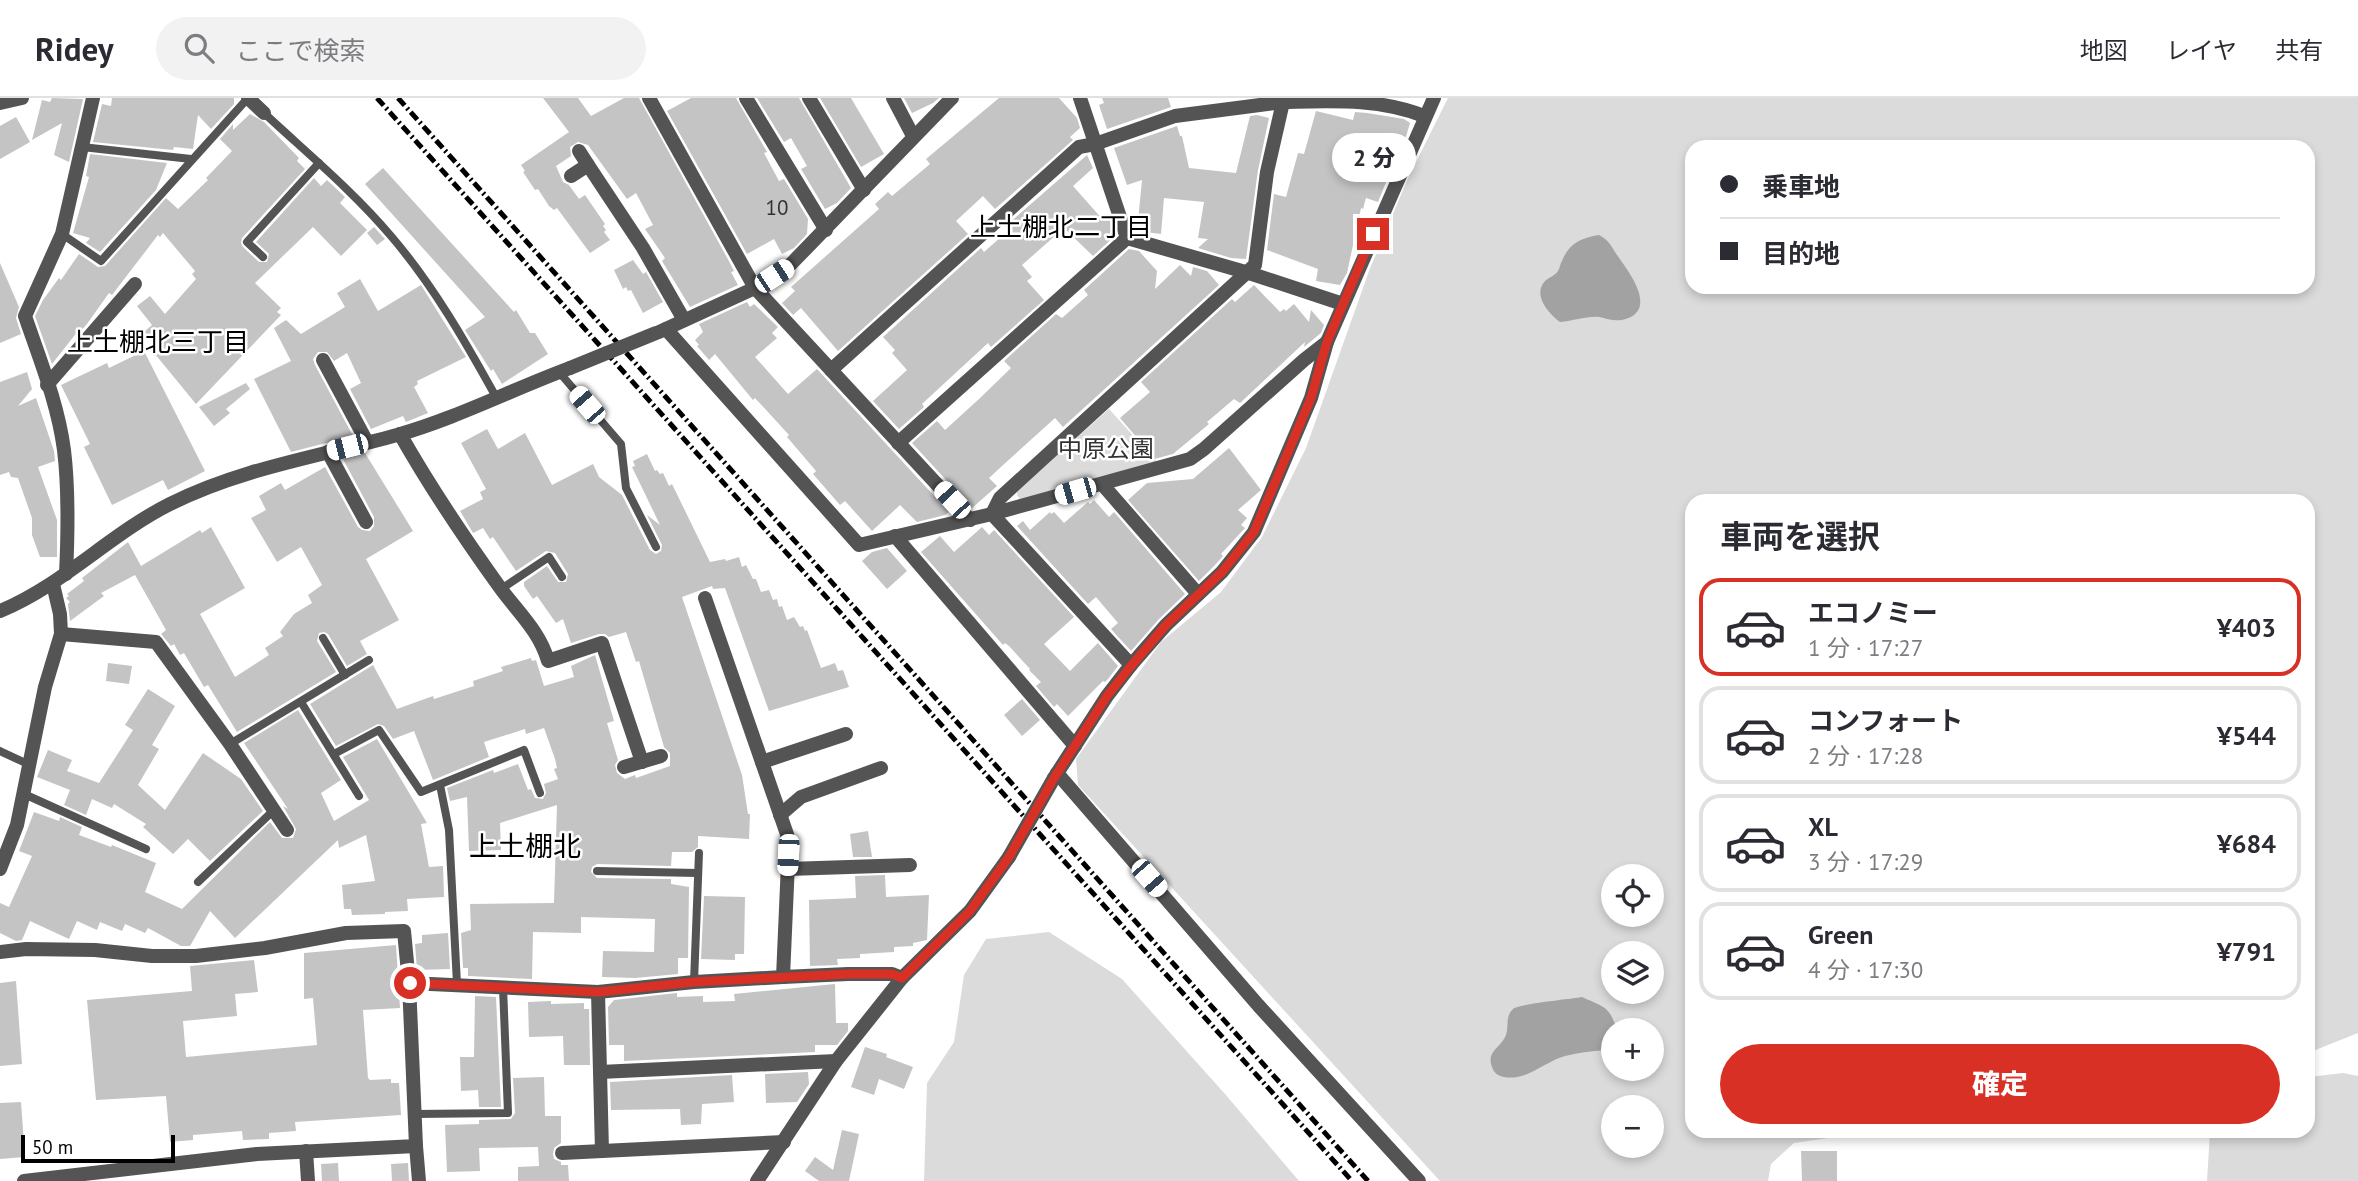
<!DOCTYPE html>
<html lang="ja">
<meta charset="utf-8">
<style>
:root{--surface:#fff;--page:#f2f2f3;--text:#2b2b33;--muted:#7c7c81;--line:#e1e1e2;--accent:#d93025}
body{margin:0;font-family:"PT Sans","Noto Sans JP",sans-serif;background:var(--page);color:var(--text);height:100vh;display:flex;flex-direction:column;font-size:26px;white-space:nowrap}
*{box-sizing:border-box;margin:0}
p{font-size:23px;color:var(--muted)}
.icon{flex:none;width:38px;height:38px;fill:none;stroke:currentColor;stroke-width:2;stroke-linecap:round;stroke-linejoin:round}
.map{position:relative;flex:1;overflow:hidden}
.sheet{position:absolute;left:1685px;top:396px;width:630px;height:644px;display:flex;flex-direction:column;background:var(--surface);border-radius:21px;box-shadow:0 4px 10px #0003}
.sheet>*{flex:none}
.banner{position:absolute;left:1685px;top:42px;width:630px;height:154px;border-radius:21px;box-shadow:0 4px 10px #0003;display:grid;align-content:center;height:154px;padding:0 35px;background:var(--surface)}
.controls{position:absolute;left:1601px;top:766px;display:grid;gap:14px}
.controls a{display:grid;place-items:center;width:63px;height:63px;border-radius:50%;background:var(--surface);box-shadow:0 4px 10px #0003;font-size:35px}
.scale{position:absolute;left:21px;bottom:18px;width:154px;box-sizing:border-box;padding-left:7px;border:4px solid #000;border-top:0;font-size:19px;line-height:24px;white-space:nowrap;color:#000;-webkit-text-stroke:5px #fff;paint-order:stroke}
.end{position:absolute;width:32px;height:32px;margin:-16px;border:9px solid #d93025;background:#fff;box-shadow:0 0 0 4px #fff}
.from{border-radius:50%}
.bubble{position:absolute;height:49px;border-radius:24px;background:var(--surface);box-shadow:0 4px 10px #0003;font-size:23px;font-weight:800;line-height:49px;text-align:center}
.car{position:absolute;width:21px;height:42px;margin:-21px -10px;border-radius:9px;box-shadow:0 0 5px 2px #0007;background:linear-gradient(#fff 24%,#345 0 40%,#fff 0 76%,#345 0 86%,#fff 0)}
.banner b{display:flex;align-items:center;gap:24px;height:66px;font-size:26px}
.banner b+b{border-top:2px solid var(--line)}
.banner i{width:18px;height:18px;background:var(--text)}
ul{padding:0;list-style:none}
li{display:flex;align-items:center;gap:21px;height:98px;margin:0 14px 10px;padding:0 21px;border:4px solid var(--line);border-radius:21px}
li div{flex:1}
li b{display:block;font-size:26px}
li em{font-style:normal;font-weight:800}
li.on{border-color:var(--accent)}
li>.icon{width:63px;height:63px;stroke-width:1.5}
h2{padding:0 35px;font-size:32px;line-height:84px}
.primary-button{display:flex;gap:14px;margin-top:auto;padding:14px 35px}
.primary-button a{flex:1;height:80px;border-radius:42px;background:var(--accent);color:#fff;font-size:28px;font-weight:800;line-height:80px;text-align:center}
header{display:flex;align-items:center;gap:42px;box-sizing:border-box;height:98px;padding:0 35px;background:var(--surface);border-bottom:2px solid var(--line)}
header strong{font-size:33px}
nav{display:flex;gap:38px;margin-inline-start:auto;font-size:24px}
.search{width:490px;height:63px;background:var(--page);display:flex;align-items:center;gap:18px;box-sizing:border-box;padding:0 24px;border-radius:38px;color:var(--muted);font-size:26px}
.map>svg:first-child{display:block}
</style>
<header>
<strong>Ridey</strong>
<div class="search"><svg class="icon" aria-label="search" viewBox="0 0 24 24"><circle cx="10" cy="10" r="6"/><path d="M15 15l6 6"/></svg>ここで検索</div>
<nav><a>地図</a><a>レイヤ</a><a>共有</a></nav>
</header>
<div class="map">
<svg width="2358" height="1083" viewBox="0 0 2358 1083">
<rect width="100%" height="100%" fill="#fff"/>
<g fill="#dbdbdb" fill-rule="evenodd">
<path d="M1448,0H2358V935L2308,955V402H1692V1032L1999,1033L1950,1037L1828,1040L1794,1045L1771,1066L1768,1083H1440L1078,687L1076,661L1161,544L1221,494L1262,439L1306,350L1369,173L1408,80ZM1692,49H2308V189H1692ZM1614,779H1652V817H1614ZM1614,856H1652V894H1614ZM1614,933H1652V971H1614ZM1614,1010H1652V1048H1614Z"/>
<polygon points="1109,311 1157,364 1020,401 1017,397 1017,393"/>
<polygon points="1049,834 1122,881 1225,996 1299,1083 924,1083 927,985 954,944 964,877 986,841"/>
<polygon points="2343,975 2358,978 2358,1083 2207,1083 2210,1033 2308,1032 2308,979"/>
</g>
<g fill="#a2a2a2">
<path d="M1599,137C1609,142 1611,148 1617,157C1628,173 1658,210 1626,221C1616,224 1608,221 1599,219C1586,218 1574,223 1560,224C1549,216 1532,197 1545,183C1549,179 1555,178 1558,173C1560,170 1560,166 1562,163C1569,145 1581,140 1599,137Z"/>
<path d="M1582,899C1604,909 1610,908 1617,933H1614L1613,951C1597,953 1580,954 1565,958C1544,964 1527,983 1504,979C1498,978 1494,975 1492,969C1486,953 1501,950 1506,937C1509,929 1505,918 1513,911C1518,906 1571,901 1582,899Z"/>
</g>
<g fill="#c4c4c4">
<polygon points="52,0 83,1 69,64 54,57 62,25 32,42 42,2 50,4"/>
<polygon points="112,0 234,0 234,6 211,31 198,17 193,51 174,49 173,52 93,44 102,6 111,8"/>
<polygon points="543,0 578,0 591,18 624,0 639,0 730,165 734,173 731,174 738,187 690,209 662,163 665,160 645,131 653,127 636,95 627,101 588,47 578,44 570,49 571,58 556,68 563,84 569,87 579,101 585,97 605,126 603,128 606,132 604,134 610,142 590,155 557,110 554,112 549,108 538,91 535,92 523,74 525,73 521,67 569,34"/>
<polygon points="691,0 736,0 767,54 764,55 779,83 784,81 808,121 807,136 794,150 782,156 774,141 747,156 667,13"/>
<polygon points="757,0 799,0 851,90 837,105 825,111 801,71 807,68 791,40 784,44"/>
<polygon points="820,0 851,0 884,56 861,69"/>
<polygon points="904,0 939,0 933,5 912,15"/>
<polygon points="999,0 1059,0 1077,20 1080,30 1070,39 1073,42 995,111 983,98 956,123 968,136 838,253 801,210 793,217 782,205 795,193 791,189 879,111 875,106 888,94 892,98 930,66 926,61"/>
<polygon points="1102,0 1168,0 1171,9 1107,31 1099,7 1104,5"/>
<polygon points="1316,13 1353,22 1355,14 1367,15 1404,21 1410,25 1405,42 1401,52 1399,52 1378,104 1366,100 1363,111 1361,110 1347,175 1340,187 1316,183 1318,171 1267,152 1274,96 1286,99 1298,55 1304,56"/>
<polygon points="250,16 264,24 299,60 297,63 305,71 242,140 241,145 243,149 259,164 267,164 269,156 256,144 314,80 321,88 327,82 345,99 340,105 367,132 341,158 313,129 255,185 281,210 277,214 281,217 196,306 150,250 155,248 144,234 152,227 137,208 150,198 165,216 196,181 192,176 195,173 163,135 160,139 158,137 112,197 109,195 87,226 79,235 78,233 52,266 35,218 43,202 59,180 61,182 79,156 98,169 105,168 166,100 178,111 208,82 206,80 232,53 220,41 233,26 233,32"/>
<polygon points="1257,17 1269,20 1258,72 1246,161 1231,160 1198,150 1208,141 1198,140 1204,104 1164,100 1161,136 1137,133 1142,82 1127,87 1114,50 1177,28 1180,38 1182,38 1189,70 1236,75 1250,18"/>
<polygon points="16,19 30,44 0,61 0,28"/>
<polygon points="90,56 167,65 156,92 100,154 86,145 90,140 73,135 89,79 86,78"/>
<polygon points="1087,57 1093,70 1073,88 1104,123 1108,119 1111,123 1116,137 1093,158 1064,130 1022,167 1032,179 1027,183 1044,202 991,249 988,245 922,306 924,309 899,331 873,303 907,272 892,255 895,252 883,239 981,150 984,154 1011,130 1008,126"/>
<polygon points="383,70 514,214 516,212 530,235 535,235 548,256 502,286 493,271 491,273 465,232 485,219 365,86"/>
<polygon points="374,129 385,141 377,147 367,135"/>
<polygon points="1129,151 1139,153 1157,173 1155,191 1180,167 1191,178 1193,169 1207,173 1219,187 1063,329 1055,320 1002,368 989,380 997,388 972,410 912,345 937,323 945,332 979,301 1011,270 1004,263 1056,216 1062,220 1088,197 1084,192"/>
<polygon points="633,162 643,176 646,174 663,204 643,215 631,192 628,193 626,189 623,191 614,172"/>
<polygon points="0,165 19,209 16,220 21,236 0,245"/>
<polygon points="360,181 378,213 421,187 466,259 417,283 418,286 414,289 428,315 406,324 403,318 371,331 350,291 361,285 347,255 334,263 327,254 318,254 313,261 315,267 353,338 291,354 254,281 291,263 274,230 286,222 301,236 345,209 337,195"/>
<polygon points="1254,187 1280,214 1284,211 1286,213 1294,206 1309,224 1311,212 1324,227 1321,235 1304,249 1305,244 1240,305 1234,301 1207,324 1209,326 1173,356 1147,363 1145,360 1150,355 1120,320 1150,294 1141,284 1232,201 1235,204"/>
<polygon points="747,204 750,209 754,206 778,229 772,235 777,240 755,259 788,296 817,271 949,414 945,417 917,424 900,407 872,433 845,403 840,407 813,376 816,373 787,339 789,337 755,300 753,302 715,256 709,262 697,248 699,247 695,242 703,234 699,226"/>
<polygon points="144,253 205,373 168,392 163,382 112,407 84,349 90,346 61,287 107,265 109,270"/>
<polygon points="27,274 32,291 18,308 36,300 54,353 55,363 38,369 57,422 57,459 40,459 32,437 32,420 18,380 11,379 9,374 0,377 0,284"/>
<polygon points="246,285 250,291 226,311 230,315 214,328 199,309"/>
<polygon points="487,331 498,351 525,335 552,387 593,366 599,379 622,397 650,452 656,456 661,453 662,447 647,417 660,427 632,369 635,368 633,363 647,356 655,373 657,372 660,376 663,375 669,388 672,386 710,464 725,461 726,463 739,459 742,469 746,467 753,481 756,481 761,494 769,492 773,502 777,501 779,509 782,508 787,522 794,519 800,529 803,528 805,533 807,532 821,570 835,565 838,573 843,572 849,589 769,613 725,490 713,491 712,488 682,499 742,677 748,716 750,716 749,741 698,738 698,749 692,754 672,754 671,768 597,766 592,769 591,774 597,780 671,781 671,786 689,789 688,860 678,860 678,876 635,880 602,879 603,853 654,854 655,821 581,819 581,835 533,834 532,881 468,878 468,870 463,870 461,835 471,832 470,806 554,805 557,707 500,725 501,752 469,753 467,699 450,703 447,690 493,672 494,675 518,666 528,692 531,691 535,700 543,701 546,695 544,686 558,681 554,671 557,670 555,661 544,630 526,636 525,631 484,644 489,659 433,682 414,633 393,641 384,628 378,626 336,648 310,606 373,567 397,611 433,598 434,601 474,588 473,583 503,573 501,569 531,560 532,563 536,562 544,588 574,579 571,568 595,557 614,623 607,625 618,662 615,667 617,675 625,681 635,677 636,680 670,668 670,655 664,649 639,563 636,564 626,534 609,539 605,536 599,536 571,545 563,521 556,525 537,498 533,501 524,488 524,484 547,468 558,484 566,484 568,476 555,455 546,453 516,473 493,439 490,441 483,430 473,435 466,423 460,413 483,401 480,394 486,391 461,345"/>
<polygon points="1229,350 1261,392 1238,412 1247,420 1241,427 1245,430 1221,456 1223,458 1215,467 1199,483 1128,402 1147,385 1193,381"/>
<polygon points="365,355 413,433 366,461 399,522 360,543 367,556 347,568 328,536 324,534 319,535 317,543 336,574 237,634 208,587 204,589 184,555 180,557 174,546 171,548 161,536 166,532 135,477 101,495 104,498 70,523 68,506 70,504 66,500 69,498 67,496 84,483 82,480 128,444 141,468 200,432 202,435 211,429 245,490 200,516 235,579 269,557 265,550 283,538 280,534 294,516 312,505 308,497 322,487 301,449 277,464 251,420 266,412 259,398 281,385 285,392 325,369 358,429 362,432 370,433 374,428 374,419 343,361"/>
<polygon points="1094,402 1109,419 1114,414 1185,496 1159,521 1131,553 1111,531 1118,525 1096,499 1088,506 1017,428 1023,423 1030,432 1050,414 1051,416 1054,414 1064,425 1088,404 1090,406"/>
<polygon points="982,429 989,437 994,432 1074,519 1044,546 1070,573 1098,545 1118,568 1108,581 1105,584 1103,583 1068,618 1057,606 1054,609 1036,588 1041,584 1029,572 1030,571 1009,548 1005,545 1003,547 921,454 940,438 954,454"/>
<polygon points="887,450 907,473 887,491 862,463 872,454"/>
<polygon points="108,565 132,568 129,586 106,583"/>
<polygon points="148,591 175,608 152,647 159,651 138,687 165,712 203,655 241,681 263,713 210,763 188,741 173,756 143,729 146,726 114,706 112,710 92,701 86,717 64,707 70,692 37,679 48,652 72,662 67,673 99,685 133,632 125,627"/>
<polygon points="1022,601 1040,622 1022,638 1004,617"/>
<polygon points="298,612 341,682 321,695 334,723 369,702 343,659 377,641 427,725 421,726 429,769 443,768 444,799 407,801 408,813 385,814 385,816 352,817 351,811 344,811 342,787 375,783 366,737 339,750 338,742 235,840 210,813 190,848 181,848 148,830 145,835 125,826 122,833 100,824 97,832 77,823 69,841 30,823 22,842 16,843 0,835 0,805 9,809 32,758 19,753 34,714 59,723 60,719 82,729 79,737 111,749 112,747 156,765 145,794 182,811 270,724 282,740 293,740 296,731 283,708 288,711 244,645"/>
<polygon points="868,733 872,759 853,759 850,736"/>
<polygon points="885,777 886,799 929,797 927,842 913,845 913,848 894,849 894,854 860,856 860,860 837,861 838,867 810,868 809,802 856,800 855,778"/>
<polygon points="704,798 745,799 744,856 735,856 735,862 701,861"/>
<polygon points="448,835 450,871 417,872 415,846 422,845 422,837"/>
<polygon points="396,847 400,910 363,912 368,980 370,982 391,981 391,985 399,985 401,1017 295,1024 296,1033 269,1035 269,1041 243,1042 242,1033 193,1037 193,1042 170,1044 166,998 96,1002 87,902 192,893 190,868 254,862 258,894 235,896 237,918 183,923 186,959 317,947 313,900 304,901 304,855"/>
<polygon points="16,883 22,966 0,968 0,885"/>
<polygon points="835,886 836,925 848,925 848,933 837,947 815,947 815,954 624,963 624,947 609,947 608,909 614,902 677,895 677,899 703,898 703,904 735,903 734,896"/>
<polygon points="475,898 496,899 501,1009 479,1009 478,992 461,993 460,959 474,959"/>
<polygon points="551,903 551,906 584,905 584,911 589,911 590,967 564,967 563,938 529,939 528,904"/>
<polygon points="865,949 887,956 886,959 913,969 904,991 879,981 874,997 851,989"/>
<polygon points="808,974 809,986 797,1004 766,1005 765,976"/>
<polygon points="732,977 734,1004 702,1006 701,1026 681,1027 680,1011 611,1012 610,984"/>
<polygon points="544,979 545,1018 561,1018 561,1045 554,1050 553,1056 554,1061 561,1064 561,1067 568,1067 569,1083 518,1083 518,1069 539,1068 538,1049 479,1050 480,1073 447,1074 445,1027 479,1026 479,1022 511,1021 515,1015 513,980"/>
<polygon points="21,1004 25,1059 0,1061 0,1005"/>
<polygon points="842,1032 859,1036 849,1083 819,1083 805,1073 815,1059 833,1072"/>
<polygon points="1801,1053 1837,1053 1837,1083 1802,1083"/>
<polygon points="338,1065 339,1083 322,1083 321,1066"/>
<polygon points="408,1065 409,1083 392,1083 391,1066"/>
</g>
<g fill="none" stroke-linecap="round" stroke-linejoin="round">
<g stroke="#545454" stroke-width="8">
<path d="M264,15C307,55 353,93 391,138C433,187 465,243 496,299"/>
<polyline points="82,49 191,61"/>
<polyline points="62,136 101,163 248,0"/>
<polyline points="263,159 247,144 319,65"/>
<polyline points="559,274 621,346 626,390 656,449"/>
<polyline points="501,491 549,459 562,479"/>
<polyline points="323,540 345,577"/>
<polyline points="301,604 359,698"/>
<polyline points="230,646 369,562"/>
<polyline points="0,653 30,667"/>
<polyline points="334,656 379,632 421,694 524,652 540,695"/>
<polyline points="440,687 449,732 457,886"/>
<polyline points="24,696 146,751"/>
<polyline points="597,773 698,775"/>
<polyline points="198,784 274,712"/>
<polyline points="694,884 699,755"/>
<polyline points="415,1016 508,1015 503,889"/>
</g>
<g stroke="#545454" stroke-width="14">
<polyline points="248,0 264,15"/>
<polyline points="649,0 755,190 970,422"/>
<polyline points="746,0 826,132"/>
<polyline points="809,0 864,92"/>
<polyline points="893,0 913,38"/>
<polyline points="1080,0 1127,140"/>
<polyline points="0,5 22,0"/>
<polyline points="579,53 588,67"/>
<polyline points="571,78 588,67 643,150 684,222"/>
<polyline points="1127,140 1249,175 1343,206"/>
<polyline points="666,231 859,447 992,416 1190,361 1204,351 1304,262 1327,244"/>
<polyline points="659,234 755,190 791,166 952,0"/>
<polyline points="323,262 367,344"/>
<polyline points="831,272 1079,49 1095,46 1175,18 1283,4"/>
<polyline points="47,287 135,186"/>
<path d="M400,336C430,389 465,441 501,491C518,514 540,534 548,563L602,545L642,664"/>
<polyline points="898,345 1127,140"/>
<polyline points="328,354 366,424"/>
<polyline points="1102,386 1198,496"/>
<polyline points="895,438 1075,648"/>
<path d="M66,476C68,435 69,393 64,352C58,306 40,262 25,218L62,136L93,0"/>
<polyline points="705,500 789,742 783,879"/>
<path d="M0,513C63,487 110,436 170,406C242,370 321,358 397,337C457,320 513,291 570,270"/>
<polyline points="61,536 156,544 230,646 287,732"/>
<path d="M1131,567L992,416L1000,400L1255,167L1267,74L1283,4C1332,3 1378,0 1424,18"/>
<polyline points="762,664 846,636"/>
<polyline points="624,669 661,658"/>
<polyline points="1057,675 1258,907 1419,1083"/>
<polyline points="1054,680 1107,598 1131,567 1166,527 1222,474 1254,434 1311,300 1327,244 1434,0"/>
<polyline points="780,717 801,699 881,670"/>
<polyline points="0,771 17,727 45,589 61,536 60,516 53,486"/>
<polyline points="788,771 910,767"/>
<polyline points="0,854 26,851 95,852 152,858 196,858 265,850 346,835 404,833 409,885 416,1048 257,1056 24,1083"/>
<polyline points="409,885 598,894 694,884 783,879 848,876 892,876 902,880"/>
<polyline points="598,894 602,1053"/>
<polyline points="600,974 836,963"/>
<polyline points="416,1048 419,1083"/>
<polyline points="306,1053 308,1083"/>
<polyline points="562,1055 784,1044"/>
<polyline points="757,1083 836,963 902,880 970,813 1009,759"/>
</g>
<g stroke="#000" stroke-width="5" stroke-dasharray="10 3.5 2 3.5" stroke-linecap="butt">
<polyline points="377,0 1352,1083"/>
<polyline points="398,0 1368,1083"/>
</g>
<g stroke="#545454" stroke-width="14">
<polyline points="570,270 656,235"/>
<polyline points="1009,759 1054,680"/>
</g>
</g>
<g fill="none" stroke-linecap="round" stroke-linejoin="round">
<polyline stroke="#d93025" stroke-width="9" points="410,885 598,894 694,884 848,876 892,876 902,880 970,813 1009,759 1054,680 1107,598 1131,568 1166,527 1222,474 1254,434 1311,300 1327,244 1373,136"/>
</g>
<g text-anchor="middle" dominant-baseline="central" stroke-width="5" stroke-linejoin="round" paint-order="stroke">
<g font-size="21" fill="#313131">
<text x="777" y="109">10</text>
</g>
<g font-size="24" fill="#323232" stroke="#fff">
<text x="1106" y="350">中原公園</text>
</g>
<g font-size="26" fill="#000" stroke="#fff">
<text x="1061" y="128">上土棚北二丁目</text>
<text x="158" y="243">上土棚北三丁目</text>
</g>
<g font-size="28" fill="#000" stroke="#fff">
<text x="525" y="747">上土棚北</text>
</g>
</g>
</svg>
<div class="controls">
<a><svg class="icon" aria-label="locate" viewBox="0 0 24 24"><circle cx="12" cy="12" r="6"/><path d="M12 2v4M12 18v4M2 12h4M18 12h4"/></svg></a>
<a><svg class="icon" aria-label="layers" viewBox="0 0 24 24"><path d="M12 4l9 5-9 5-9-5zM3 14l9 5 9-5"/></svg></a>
<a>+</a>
<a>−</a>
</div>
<div class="scale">50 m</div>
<i class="end from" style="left:410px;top:885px"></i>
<i class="end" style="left:1373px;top:136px"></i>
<div class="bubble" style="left:1332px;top:35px;width:84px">2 分</div>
<i class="car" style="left:774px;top:178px;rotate:57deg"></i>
<i class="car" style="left:587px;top:307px;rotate:319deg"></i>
<i class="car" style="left:347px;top:349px;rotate:256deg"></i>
<i class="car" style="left:1075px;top:393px;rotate:254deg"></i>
<i class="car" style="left:952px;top:402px;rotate:317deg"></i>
<i class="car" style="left:788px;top:757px;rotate:183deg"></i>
<i class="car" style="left:1149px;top:780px;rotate:139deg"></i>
<div class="banner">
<b><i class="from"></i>乗車地</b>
<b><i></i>目的地</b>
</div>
<section class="sheet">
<h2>車両を選択</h2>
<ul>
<li class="on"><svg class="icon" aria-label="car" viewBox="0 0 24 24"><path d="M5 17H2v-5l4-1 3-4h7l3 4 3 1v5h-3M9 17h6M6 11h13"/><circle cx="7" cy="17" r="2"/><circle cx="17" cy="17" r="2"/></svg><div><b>エコノミー</b><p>1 分 · 17:27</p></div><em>¥403</em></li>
<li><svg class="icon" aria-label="car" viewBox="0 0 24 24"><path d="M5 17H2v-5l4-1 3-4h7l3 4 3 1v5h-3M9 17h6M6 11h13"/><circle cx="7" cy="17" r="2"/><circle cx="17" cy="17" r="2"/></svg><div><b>コンフォート</b><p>2 分 · 17:28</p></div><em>¥544</em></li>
<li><svg class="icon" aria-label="car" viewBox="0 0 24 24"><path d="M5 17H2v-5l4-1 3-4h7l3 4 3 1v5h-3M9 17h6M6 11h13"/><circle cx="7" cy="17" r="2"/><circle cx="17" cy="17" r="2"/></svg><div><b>XL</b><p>3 分 · 17:29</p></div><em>¥684</em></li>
<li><svg class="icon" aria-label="car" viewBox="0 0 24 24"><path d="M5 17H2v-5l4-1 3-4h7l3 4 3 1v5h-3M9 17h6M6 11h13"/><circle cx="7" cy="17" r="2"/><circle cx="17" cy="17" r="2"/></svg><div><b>Green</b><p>4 分 · 17:30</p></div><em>¥791</em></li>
</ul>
<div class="primary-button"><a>確定</a></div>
</section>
</div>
